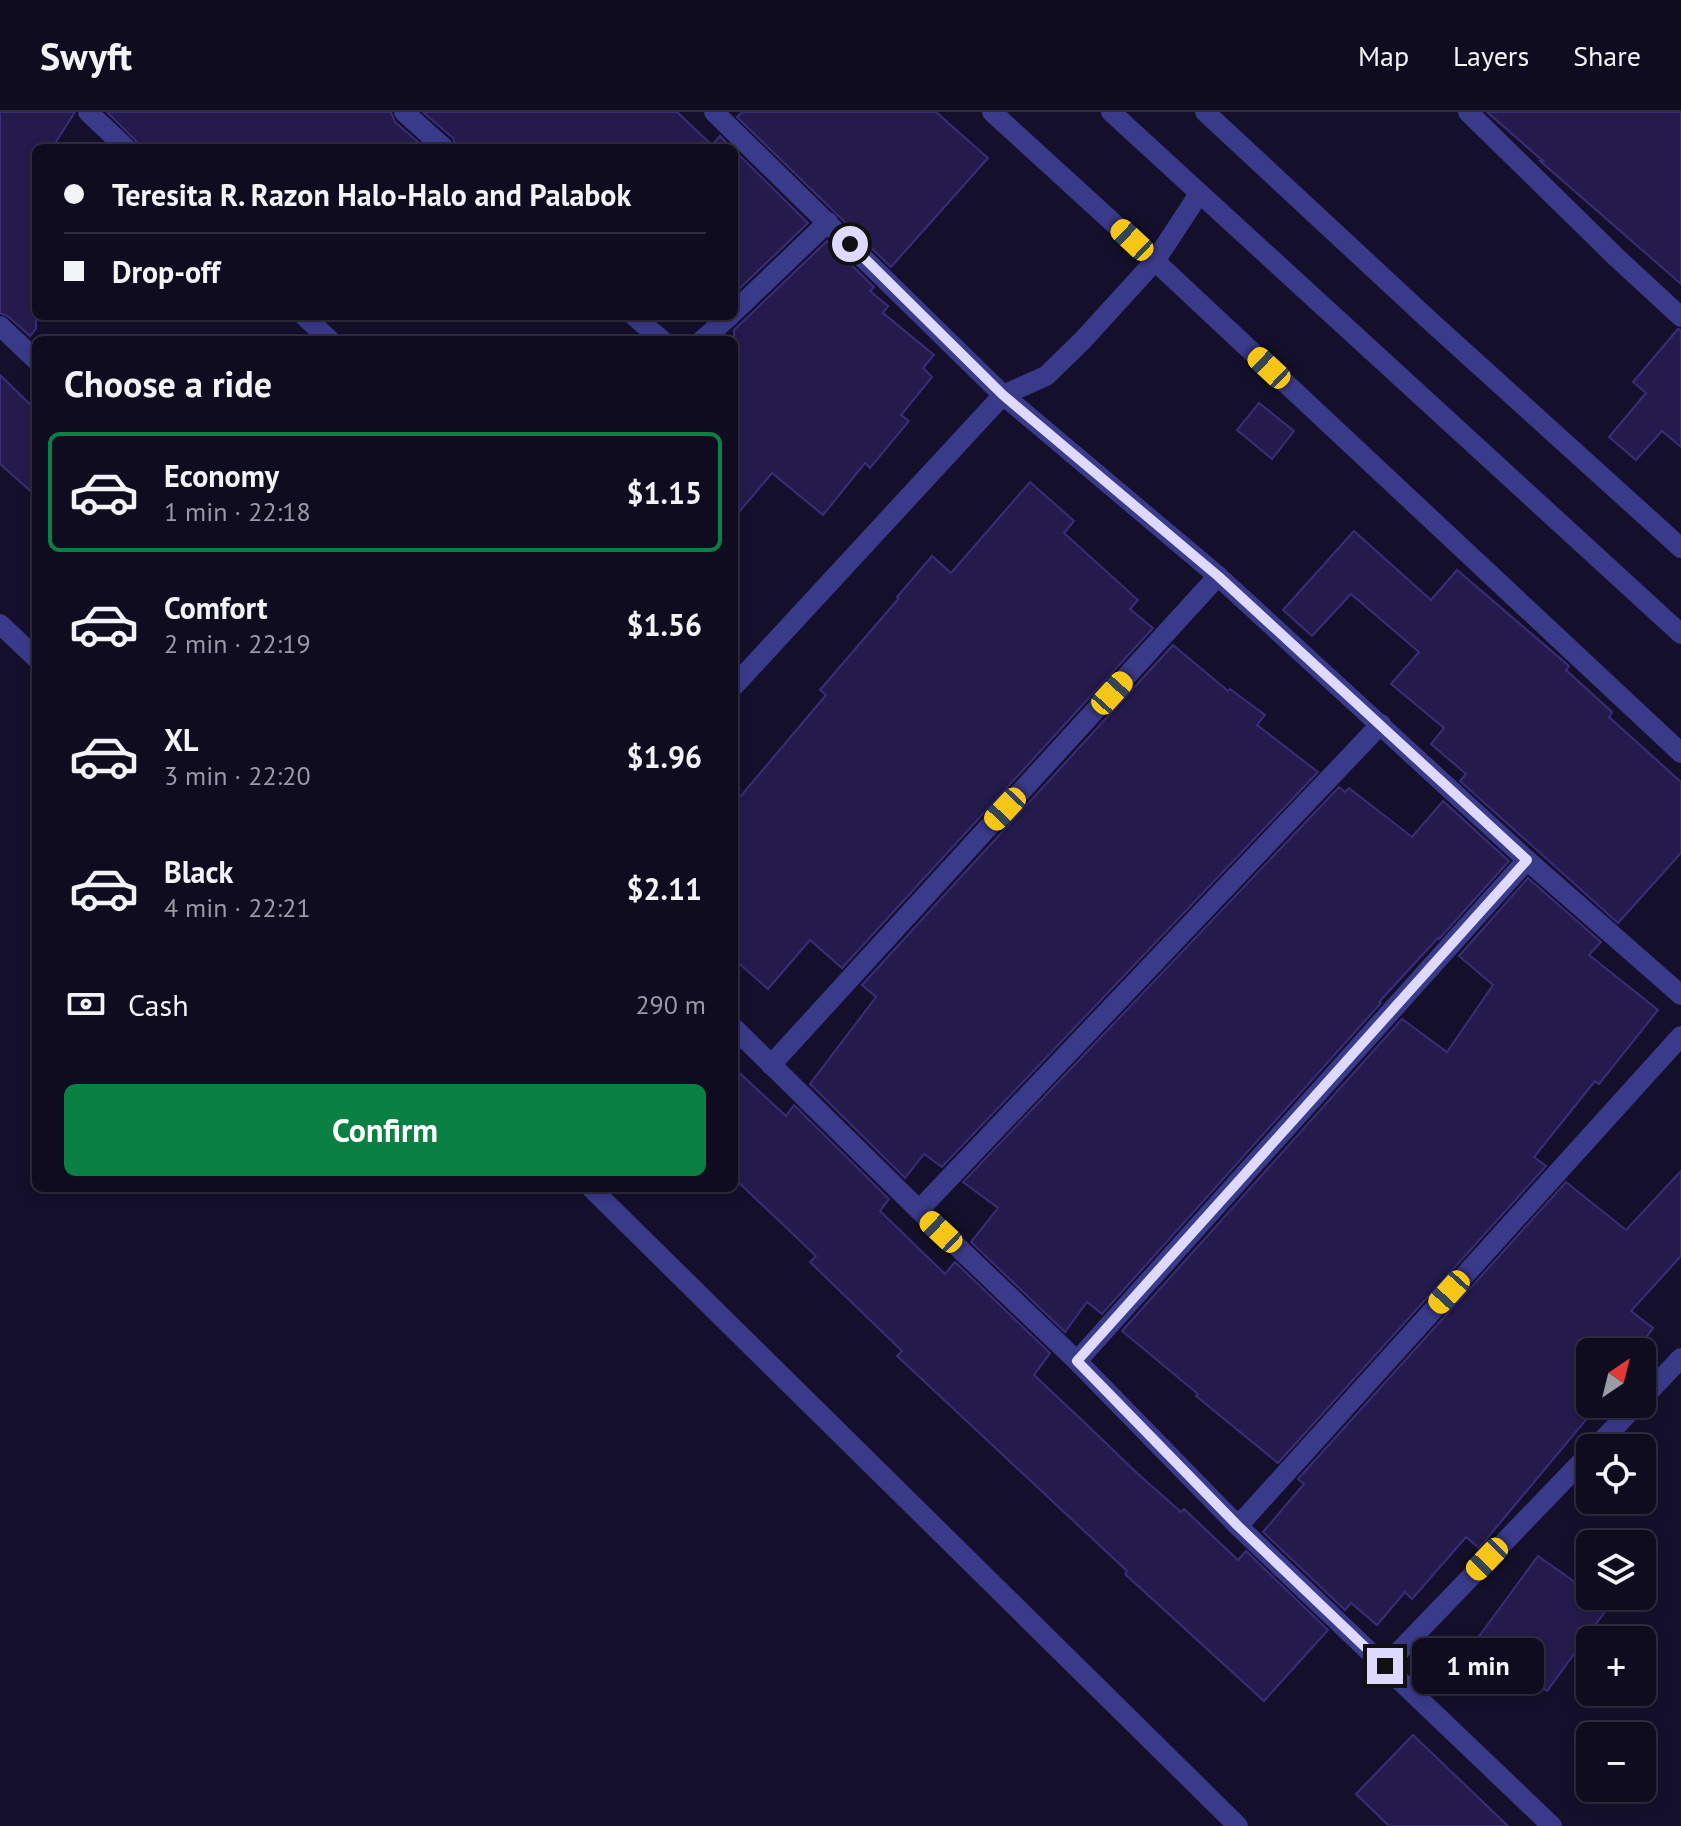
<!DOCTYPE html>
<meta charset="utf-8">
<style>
:root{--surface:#0f0c20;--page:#181529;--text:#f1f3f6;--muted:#9b9ba5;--line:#2f2c3e;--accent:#0b8043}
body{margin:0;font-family:"PT Sans",sans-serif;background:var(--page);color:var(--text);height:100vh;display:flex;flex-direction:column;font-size:30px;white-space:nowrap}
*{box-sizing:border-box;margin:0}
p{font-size:26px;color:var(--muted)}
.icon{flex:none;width:44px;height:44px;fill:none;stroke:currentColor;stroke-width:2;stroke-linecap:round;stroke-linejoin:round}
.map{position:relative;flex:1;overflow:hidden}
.side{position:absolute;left:32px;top:224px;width:706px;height:856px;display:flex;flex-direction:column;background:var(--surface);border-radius:12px;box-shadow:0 4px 12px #0003,0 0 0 2px var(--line)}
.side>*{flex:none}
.guide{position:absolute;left:32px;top:32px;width:706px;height:176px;border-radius:12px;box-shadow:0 4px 12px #0003,0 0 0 2px var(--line);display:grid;align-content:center;height:176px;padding:0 32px;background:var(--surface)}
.needle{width:52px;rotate:35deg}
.tools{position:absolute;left:1576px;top:1226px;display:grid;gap:16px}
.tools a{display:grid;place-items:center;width:80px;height:80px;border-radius:12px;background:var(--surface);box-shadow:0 4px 12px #0003,0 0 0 2px var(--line);font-size:40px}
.end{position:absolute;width:36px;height:36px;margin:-18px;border:10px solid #ddd9ff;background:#111;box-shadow:0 0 0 4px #111}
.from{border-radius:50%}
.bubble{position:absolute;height:56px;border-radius:12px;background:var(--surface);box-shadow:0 4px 12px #0003,0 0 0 2px var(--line);font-size:26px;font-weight:800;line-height:56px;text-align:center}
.car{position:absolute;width:24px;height:48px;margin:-24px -12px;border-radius:10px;box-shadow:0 0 6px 2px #0007;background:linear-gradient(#f5c518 24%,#345 0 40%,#f5c518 0 76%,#345 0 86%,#f5c518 0)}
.guide b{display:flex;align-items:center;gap:28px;height:76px;font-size:30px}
.guide b+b{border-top:2px solid var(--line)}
.guide i{width:20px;height:20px;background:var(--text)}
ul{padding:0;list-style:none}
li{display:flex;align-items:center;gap:24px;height:120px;margin:0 16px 12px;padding:0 16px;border:4px solid transparent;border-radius:12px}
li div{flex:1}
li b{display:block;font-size:30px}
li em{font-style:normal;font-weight:800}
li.current{border-color:var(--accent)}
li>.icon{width:72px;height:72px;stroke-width:1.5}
h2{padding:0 32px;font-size:36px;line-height:96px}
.pay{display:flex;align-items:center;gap:20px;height:88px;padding:0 32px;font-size:30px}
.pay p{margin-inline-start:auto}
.primary-button{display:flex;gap:16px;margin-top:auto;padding:16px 32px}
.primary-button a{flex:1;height:92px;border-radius:12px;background:var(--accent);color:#fff;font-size:32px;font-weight:800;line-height:92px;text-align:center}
header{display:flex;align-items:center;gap:48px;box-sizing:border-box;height:112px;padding:0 40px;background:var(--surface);border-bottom:2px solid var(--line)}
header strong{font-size:38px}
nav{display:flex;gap:44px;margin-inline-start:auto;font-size:28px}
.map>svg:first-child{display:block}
</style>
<header>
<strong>Swyft</strong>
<nav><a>Map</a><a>Layers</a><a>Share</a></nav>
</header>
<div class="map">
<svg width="1681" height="1714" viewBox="0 0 1681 1714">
<rect width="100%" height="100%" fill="#14102b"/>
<g fill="#241b4c" stroke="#392d79" stroke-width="2">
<polygon points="0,0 75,0 52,36 36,36 36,217 30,224 9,205 0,201"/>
<polygon points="107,0 391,0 395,10 425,36 143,36"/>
<polygon points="423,0 677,0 712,33 720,24 732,36 457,36 453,26"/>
<polygon points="742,0 936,0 988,46 891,155 737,5"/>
<polygon points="1487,0 1681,0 1681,172 1540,49 1543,49"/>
<polygon points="734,38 808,111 734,182"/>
<polygon points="827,129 874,175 870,179 888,194 883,201 934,243 923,256 932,265 901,303 909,309 870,356 865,351 823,403 772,361 734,406 734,218"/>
<polygon points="1678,217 1681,218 1681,335 1662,319 1636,348 1609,325 1646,281 1633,270"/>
<polygon points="0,263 36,298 36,384 0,352"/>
<polygon points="1259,291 1294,319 1272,347 1237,318"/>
<polygon points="1030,370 1074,409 1064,421 1138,488 1130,497 1153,516 842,856 810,828 768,877 734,847 734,692 826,583 820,578 899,486 897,485 932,444 951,461"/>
<polygon points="1354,419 1431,488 1457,458 1569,554 1566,558 1612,600 1609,605 1681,670 1681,741 1618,811 1460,669 1466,662 1431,632 1444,616 1391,572 1419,540 1351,482 1312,524 1283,498"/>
<polygon points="1173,533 1228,579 1230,577 1265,603 1257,613 1318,660 942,1055 924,1042 905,1066 810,972 876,885 862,873"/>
<polygon points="1339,675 1345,680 1349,676 1412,725 1443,689 1509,749 1439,827 1438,826 1379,890 1381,891 1102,1202 1087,1190 1065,1220 971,1130 998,1096 963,1070"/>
<polygon points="1528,766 1601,830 1589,843 1658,898 1599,972 1595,969 1534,1045 1546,1054 1278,1351 1196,1284 1198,1282 1122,1219 1402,907 1447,940 1493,873 1459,844"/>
<polygon points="734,956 786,1004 794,993 889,1087 880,1099 945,1162 955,1150 1050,1241 1034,1263 1085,1311 1138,1362 1181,1400 1184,1397 1238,1448 1246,1439 1328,1518 1264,1589 1125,1462 1127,1459 897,1244 902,1239 810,1150 816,1144 734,1066"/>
<polygon points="1681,1059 1681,1144 1631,1199 1653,1216 1636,1240 1590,1240 1590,1303 1479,1436 1466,1425 1412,1487 1405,1480 1377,1513 1351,1491 1345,1498 1263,1420 1304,1372 1298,1367 1566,1070 1626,1118"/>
<polygon points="1538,1444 1572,1468 1607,1497 1547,1579 1477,1527"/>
<polygon points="1413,1623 1508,1714 1389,1714 1356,1682"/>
</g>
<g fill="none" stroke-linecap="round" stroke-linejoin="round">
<g stroke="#3a3a8b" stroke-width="20">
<polyline points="88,0 126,36"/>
<polyline points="404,0 444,36"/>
<polyline points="714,0 1003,283 1218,464 1527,748 1681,883"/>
<polyline points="992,0 1155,149 1681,641"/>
<polyline points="1205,0 1429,208 1681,436"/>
<polyline points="1468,0 1617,146 1681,205"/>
<polyline points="734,200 828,110"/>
<polyline points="304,204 330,228"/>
<polyline points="634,204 662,228"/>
<polyline points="0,214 36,248"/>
<polyline points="702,228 730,204"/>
<polyline points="0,512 36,546"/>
<polyline points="734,574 1003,283 1046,264 1083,228 1155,149 1199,82"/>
<polyline points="734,916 919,1098 1077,1249 1238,1414 1552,1714"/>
<polyline points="771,953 1218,464"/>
<polyline points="591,1076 1238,1714"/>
<polyline points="919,1098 1381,612"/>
<polyline points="1077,1249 1527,748"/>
<polyline points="1642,1287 1681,1246"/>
<polyline points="1595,1336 1637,1292"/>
<polyline points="1238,1414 1681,924"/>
<polyline points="1385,1554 1590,1341"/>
</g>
<polyline stroke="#3a3a8b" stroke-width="20" points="1111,0 1681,522"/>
</g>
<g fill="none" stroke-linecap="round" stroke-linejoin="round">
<polyline stroke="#ddd9ff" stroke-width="10" points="850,132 1003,283 1218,464 1527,748 1077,1249 1238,1414 1385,1554"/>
</g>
</svg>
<div class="tools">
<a><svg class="needle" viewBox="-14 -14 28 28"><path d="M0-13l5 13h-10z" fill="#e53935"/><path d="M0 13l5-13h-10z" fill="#9b9ba5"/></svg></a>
<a><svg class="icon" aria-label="locate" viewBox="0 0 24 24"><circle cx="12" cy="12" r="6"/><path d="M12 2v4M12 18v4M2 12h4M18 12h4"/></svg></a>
<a><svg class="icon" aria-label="layers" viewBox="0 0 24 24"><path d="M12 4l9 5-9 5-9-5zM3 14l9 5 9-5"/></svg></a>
<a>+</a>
<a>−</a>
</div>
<i class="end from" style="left:850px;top:132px"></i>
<i class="end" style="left:1385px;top:1554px"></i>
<div class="bubble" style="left:1412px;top:1526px;width:132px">1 min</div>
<i class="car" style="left:1132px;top:128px;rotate:313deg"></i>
<i class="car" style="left:1269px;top:256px;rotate:313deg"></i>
<i class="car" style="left:1112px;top:581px;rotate:42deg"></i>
<i class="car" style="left:1005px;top:697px;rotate:223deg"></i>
<i class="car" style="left:941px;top:1120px;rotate:313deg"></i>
<i class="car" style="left:1449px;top:1180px;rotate:222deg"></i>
<i class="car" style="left:1487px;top:1447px;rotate:224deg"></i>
<div class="guide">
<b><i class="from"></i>Teresita R. Razon Halo-Halo and Palabok</b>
<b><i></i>Drop-off</b>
</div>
<section class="side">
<h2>Choose a ride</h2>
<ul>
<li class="current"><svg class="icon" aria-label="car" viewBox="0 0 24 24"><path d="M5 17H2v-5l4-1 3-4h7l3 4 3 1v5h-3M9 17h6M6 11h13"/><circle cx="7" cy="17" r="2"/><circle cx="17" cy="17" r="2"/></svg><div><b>Economy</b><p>1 min · 22:18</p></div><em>$1.15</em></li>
<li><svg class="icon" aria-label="car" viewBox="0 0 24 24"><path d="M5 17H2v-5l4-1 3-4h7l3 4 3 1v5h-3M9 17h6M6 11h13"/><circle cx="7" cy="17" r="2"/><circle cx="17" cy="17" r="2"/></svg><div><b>Comfort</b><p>2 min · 22:19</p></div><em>$1.56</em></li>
<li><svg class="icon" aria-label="car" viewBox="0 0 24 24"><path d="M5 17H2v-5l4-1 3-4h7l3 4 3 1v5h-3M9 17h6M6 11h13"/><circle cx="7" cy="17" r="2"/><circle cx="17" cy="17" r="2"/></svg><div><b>XL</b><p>3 min · 22:20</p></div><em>$1.96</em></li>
<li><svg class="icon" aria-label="car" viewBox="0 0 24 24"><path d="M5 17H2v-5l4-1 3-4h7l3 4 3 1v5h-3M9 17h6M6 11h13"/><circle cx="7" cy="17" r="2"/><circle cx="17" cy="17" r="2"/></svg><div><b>Black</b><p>4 min · 22:21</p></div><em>$2.11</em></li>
</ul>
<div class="pay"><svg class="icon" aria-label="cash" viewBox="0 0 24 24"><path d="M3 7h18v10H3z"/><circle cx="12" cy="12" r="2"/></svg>Cash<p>290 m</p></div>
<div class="primary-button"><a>Confirm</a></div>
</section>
</div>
